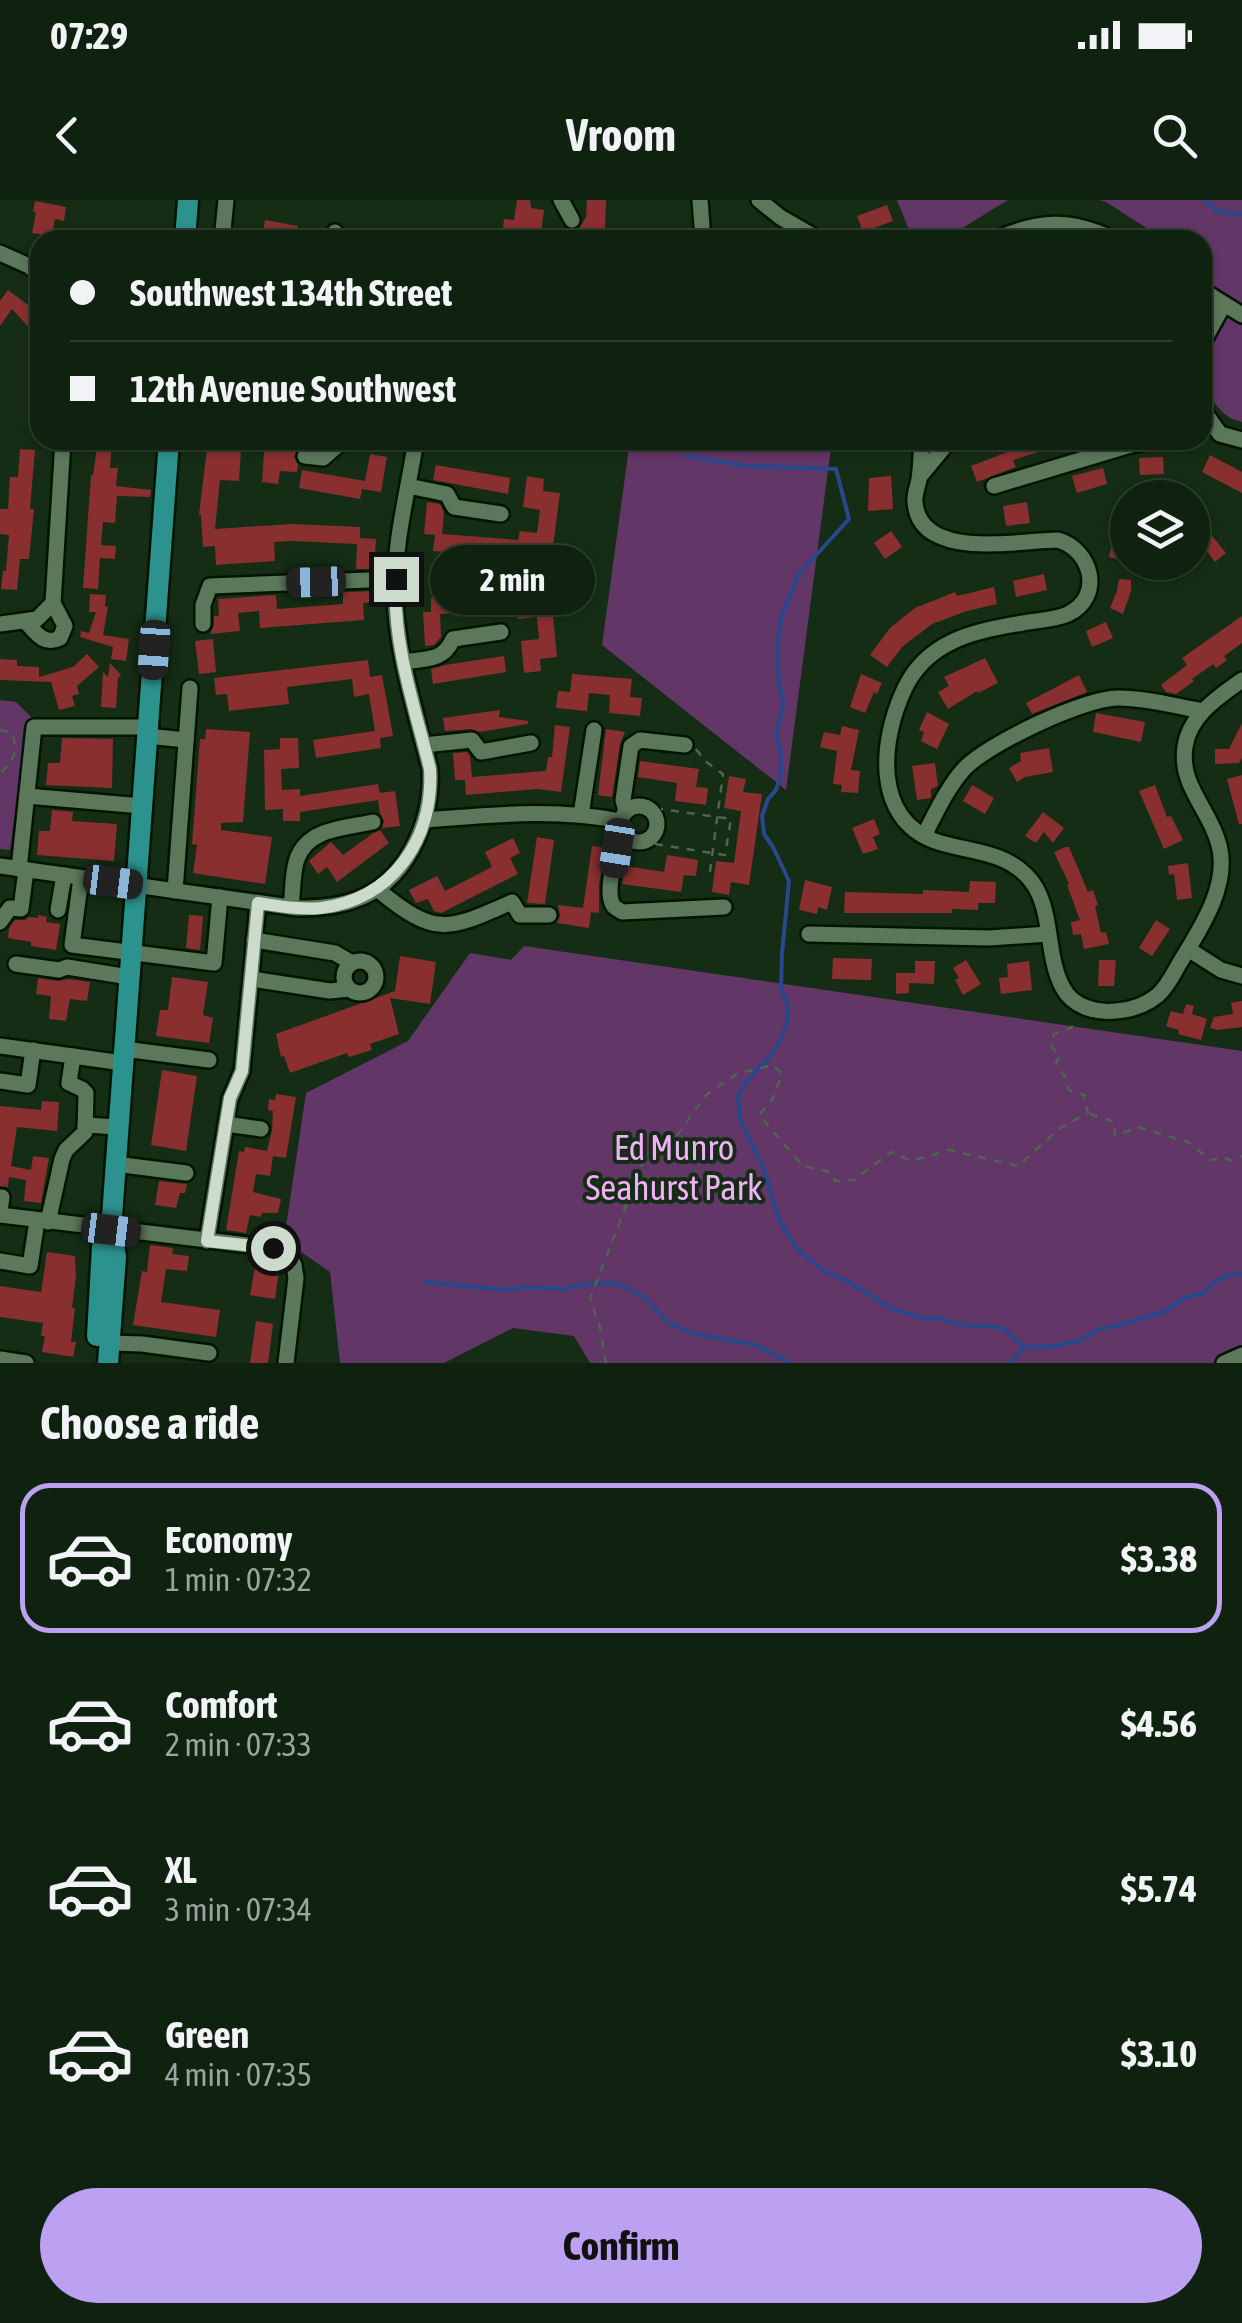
<!DOCTYPE html>
<meta charset="utf-8">
<style>
:root{--surface:#0f220f;--page:#182a18;--text:#f1f3f6;--muted:#9ba49e;--line:#2f3f2f;--accent:#bca0f2}
body{margin:0;font-family:"Asap Condensed",sans-serif;background:var(--page);color:var(--text);height:100vh;display:flex;flex-direction:column;font-size:38px;white-space:nowrap}
*{box-sizing:border-box;margin:0}
p{font-size:32px;color:var(--muted)}
.icon{flex:none;width:55px;height:55px;fill:none;stroke:currentColor;stroke-width:2;stroke-linecap:round;stroke-linejoin:round}
.map{position:relative;height:1163px;overflow:hidden}
.side{display:flex;flex-direction:column;background:var(--surface);flex:1}
.side>*{flex:none}
.hud{position:absolute;left:30px;top:30px;width:1182px;height:220px;border-radius:30px;box-shadow:0 2px 8px #0004,0 0 0 2px var(--line);display:grid;align-content:center;height:220px;padding:0 40px;background:var(--surface)}
.controls{position:absolute;left:1110px;top:280px;display:grid;gap:20px}
.controls a{display:grid;place-items:center;width:100px;height:100px;border-radius:50%;background:var(--surface);box-shadow:0 2px 8px #0004,0 0 0 2px var(--line);font-size:50px}
.end{position:absolute;width:45px;height:45px;margin:-22px;border:12px solid #ccdbcb;background:#111;box-shadow:0 0 0 5px #111}
.from{border-radius:50%}
.bubble{position:absolute;height:70px;border-radius:35px;background:var(--surface);box-shadow:0 2px 8px #0004,0 0 0 2px var(--line);font-size:32px;font-weight:700;line-height:70px;text-align:center}
.car{position:absolute;width:30px;height:60px;margin:-30px -15px;border-radius:12px;box-shadow:0 0 8px 2px #0007;background:linear-gradient(#222 24%,#8ab4d8 0 40%,#222 0 76%,#8ab4d8 0 86%,#222 0)}
.hud b{display:flex;align-items:center;gap:35px;height:95px;font-size:38px}
.hud b+b{border-top:2px solid var(--line)}
.hud i{width:25px;height:25px;background:var(--text)}
ul{padding:0;list-style:none}
li{display:flex;align-items:center;gap:30px;height:150px;margin:0 20px 15px;padding:0 20px;border:5px solid transparent;border-radius:30px}
li div{flex:1}
li b{display:block;font-size:38px}
li em{font-style:normal;font-weight:700}
li.current{border-color:var(--accent)}
li>.icon{width:90px;height:90px;stroke-width:1.5}
h2{padding:0 40px;font-size:45px;line-height:120px}
.primary-button{display:flex;gap:20px;margin-top:auto;padding:20px 40px}
.primary-button a{flex:1;height:115px;border-radius:60px;background:var(--accent);color:#111;font-size:40px;font-weight:700;line-height:115px;text-align:center}
.status{display:flex;justify-content:space-between;align-items:center;height:70px;padding:0 50px;background:var(--surface);direction:ltr}
.status svg{height:28px;fill:currentColor}
header{display:flex;justify-content:space-between;align-items:center;height:130px;padding:0 40px;background:var(--surface);font-size:45px;font-weight:700}
.map>svg:first-child{display:block}
</style>
<div class="status"><b>07:29</b><svg viewBox="0 0 49 12"><path d="M0 12V9h3v3zM5 12V6h3v6zM10 12V3h3v9zM15 12V0h3v12zM26 1h20v11H26zM47 4h2v5h-2z"/></svg></div>
<header><svg class="icon" aria-label="back" viewBox="0 0 24 24"><path d="M15 5l-7 7 7 7"/></svg>Vroom<svg class="icon" aria-label="search" viewBox="0 0 24 24"><circle cx="10" cy="10" r="6"/><path d="M15 15l6 6"/></svg></header>
<div class="map">
<svg width="1242" height="1163" viewBox="0 0 1242 1163">
<rect width="100%" height="100%" fill="#142d14"/>
<g fill="#623666">
<polygon points="897,0 1008,0 964,27 939,40 913,40"/>
<path d="M1099,0H1242V222C1229,219 1225,215 1216,205C1190,173 1215,131 1228,99L1203,79L1202,40H1160L1145,27L1106,2Z"/>
<polygon points="630,240 832,240 786,590 602,445"/>
<polygon points="0,500 16,502 33,519 26,532 10,650 0,649"/>
<polygon points="524,746 1242,851 1242,1163 590,1163 574,1136 513,1128 444,1163 340,1163 330,1072 284,1040 306,893 408,841 470,753 511,760"/>
</g>
<g fill="none" stroke-linecap="round" stroke-linejoin="round">
<g stroke="#28488e" stroke-width="4">
<polyline points="1205,0 1217,11 1242,14"/>
<polyline points="687,256 746,266 836,269 849,319 798,375 781,418 777,449 779,485 784,502 776,535 781,554 781,573 776,590 768,599 762,616 764,634 773,647 789,681 782,753 781,789 787,803 788,818 781,840 771,855 746,882 738,896 740,918 764,970 779,1020 796,1048 808,1058 825,1072 845,1080 893,1109 925,1119 934,1117 958,1124 1003,1128 1024,1147 1049,1147 1079,1141 1099,1129 1116,1126 1164,1112 1184,1098 1204,1093 1213,1083 1226,1076 1242,1074"/>
<polyline points="425,1082 505,1090 526,1087 562,1089 585,1084 608,1083 622,1085 645,1098 667,1122 691,1133 756,1145 790,1163"/>
<polyline points="1010,1163 1024,1148"/>
</g>
</g>
<g fill="#892f2f">
<polygon points="517,0 530,0 531,8 544,10 541,33 518,30 517,39 502,37 504,19 514,20"/>
<polygon points="587,0 606,0 605,28 625,40 586,40 576,34 586,17"/>
<polygon points="35,1 66,7 64,21 55,19 52,36 32,33 36,12 33,12"/>
<polygon points="887,5 893,21 863,32 857,16"/>
<polygon points="265,20 298,26 295,40 262,37"/>
<polygon points="8,90 28,105 40,118 40,125 33,132 12,109 0,126 0,101"/>
<polygon points="98,240 112,240 110,268 118,268 116,286 151,290 150,297 117,296 115,323 103,322 101,345 116,346 115,359 100,358 98,389 83,388 91,275 93,275"/>
<polygon points="208,240 224,240 224,248 241,250 239,281 220,280 215,329 292,324 360,327 360,338 376,339 374,369 356,369 357,344 291,341 274,342 275,361 216,365 215,346 203,347 201,315 199,315"/>
<polygon points="282,240 300,240 299,247 294,256 298,265 297,272 280,271 278,284 262,282 264,251 281,252"/>
<polygon points="532,240 576,240 575,252 532,246"/>
<polygon points="1021,240 1069,240 1070,242 1013,260 1016,267 977,282 971,266 1023,246"/>
<polygon points="20,249 35,250 30,309 34,309 29,359 20,359 17,390 1,389 3,371 6,371 9,335 0,334 0,309 8,309 10,277 18,277"/>
<polygon points="370,254 387,257 381,292 362,289 360,299 299,288 302,270 365,281"/>
<polygon points="1210,255 1242,272 1242,293 1202,272"/>
<polygon points="1163,257 1164,274 1140,275 1139,258"/>
<polygon points="436,265 510,278 508,294 433,280"/>
<polygon points="1103,268 1107,284 1077,293 1072,276"/>
<polygon points="527,276 544,279 543,291 560,293 552,354 534,351 532,362 516,360 512,351 497,352 497,356 433,351 435,335 424,334 427,302 440,304 444,312 442,334 518,340 520,331 537,333 540,310 523,307"/>
<polygon points="891,276 893,309 868,311 869,278"/>
<polygon points="1027,302 1030,323 1006,326 1003,306"/>
<polygon points="1199,320 1226,353 1215,362 1200,342 1192,347 1192,326"/>
<polygon points="1116,327 1128,329 1128,351 1125,351 1122,360 1109,357"/>
<polygon points="891,331 902,347 885,359 874,343"/>
<polygon points="1044,374 1047,390 1016,397 1013,381"/>
<polygon points="1119,379 1131,380 1131,391 1123,414 1110,408 1117,391"/>
<polygon points="532,387 533,397 551,395 557,457 540,459 541,471 524,473 521,441 539,439 537,417 518,419 515,388"/>
<polygon points="994,387 997,404 967,411 932,424 902,447 887,467 870,455 890,428 915,408 955,392 957,396"/>
<polygon points="373,391 374,402 363,403 364,420 260,428 259,411 238,413 240,431 210,434 214,425 214,416 219,416 218,399 276,395 277,409 291,408 343,404 343,392"/>
<polygon points="499,393 500,410 440,414 441,437 434,445 425,446 423,412 431,412 431,398"/>
<polygon points="90,394 106,395 105,406 108,407 103,435 129,439 126,461 111,459 113,447 80,437 81,431 89,433 96,412 89,412"/>
<polygon points="1242,416 1242,443 1224,456 1227,460 1216,468 1213,464 1192,479 1194,481 1176,494 1166,492 1161,485 1187,465 1182,458"/>
<polygon points="1106,422 1113,438 1092,447 1086,431"/>
<polygon points="213,439 216,472 199,474 195,441"/>
<polygon points="87,454 99,467 77,486 79,494 72,496 75,506 59,510 51,482 0,480 0,459 17,460 17,466 39,467 39,477 73,467"/>
<polygon points="504,456 506,472 433,484 431,469 445,465"/>
<polygon points="985,458 998,483 978,493 977,491 948,509 938,492 949,486 944,477"/>
<polygon points="368,460 370,477 382,475 393,536 380,538 381,548 316,558 313,540 375,531 369,494 354,497 352,479 287,487 289,504 229,511 227,494 216,495 214,478"/>
<polygon points="110,463 121,475 118,478 116,508 101,507 103,472 108,477"/>
<polygon points="572,474 632,479 630,497 642,498 640,516 609,513 610,495 589,493 587,511 556,508 558,491 570,492"/>
<polygon points="861,474 882,483 877,494 874,492 865,513 850,507"/>
<polygon points="1079,475 1087,492 1032,514 1026,503"/>
<polygon points="500,510 499,517 528,521 528,524 479,532 471,529 445,531 443,518"/>
<polygon points="927,512 949,524 937,549 921,541 924,532 919,530"/>
<polygon points="1096,513 1145,522 1141,542 1093,532"/>
<polygon points="1242,523 1242,558 1239,563 1215,564 1215,549 1229,549"/>
<polygon points="555,525 570,527 561,592 538,589 466,595 465,580 455,580 453,553 467,552 470,556 472,577 546,571 548,557 552,557"/>
<polygon points="842,526 859,530 851,570 860,571 858,593 841,592 842,585 833,584 837,551 820,547 824,532 840,535"/>
<polygon points="206,529 250,532 243,622 221,623 221,630 272,637 265,684 193,673 197,645 192,644 200,539 205,539"/>
<polygon points="606,529 625,532 620,544 612,597 598,595"/>
<polygon points="62,538 113,539 112,588 46,585 48,563 60,563"/>
<polygon points="280,538 298,538 299,568 281,569 282,590 300,589 300,596 378,584 380,593 395,591 400,626 382,628 384,621 380,613 378,600 300,612 300,621 283,621 283,609 265,610 264,550 280,549"/>
<polygon points="1049,548 1053,572 1025,577 1017,582 1009,568 1021,561 1020,553"/>
<polygon points="640,561 699,569 696,587 708,588 706,605 675,601 677,583 638,577"/>
<polygon points="935,563 938,586 931,589 931,598 917,600 912,566"/>
<polygon points="1242,575 1242,624 1239,624 1227,579"/>
<polygon points="729,576 746,579 743,592 762,594 749,685 731,682 729,695 712,692 716,661 734,663 741,611 724,608"/>
<polygon points="972,585 994,598 985,614 963,601"/>
<polygon points="1155,585 1167,617 1171,616 1183,640 1164,649 1139,591"/>
<polygon points="52,610 73,612 72,621 117,624 114,661 37,655 39,631 50,631"/>
<polygon points="1043,612 1064,628 1053,643 1044,632 1036,643 1025,636"/>
<polygon points="874,619 880,634 873,637 878,649 863,654 852,628"/>
<polygon points="380,630 389,643 337,682 327,667 318,674 309,661 331,642 343,655 372,634"/>
<polygon points="537,637 554,640 545,704 527,703"/>
<polygon points="513,638 520,653 510,658 518,674 441,713 434,711 428,699 416,703 409,690 437,676 445,691 492,667 485,652"/>
<polygon points="592,646 606,648 599,684 599,713 591,712 589,728 557,723 560,716 558,705 583,708"/>
<polygon points="1065,647 1069,647 1088,692 1093,690 1098,705 1095,706 1101,733 1106,732 1109,744 1084,749 1081,734 1073,735 1071,722 1080,720 1067,685 1069,684 1054,652"/>
<polygon points="667,655 698,660 696,676 684,675 681,692 622,684 625,666 664,672"/>
<polygon points="1188,663 1192,698 1177,700 1174,674 1169,675 1168,666"/>
<polygon points="805,680 832,687 827,710 818,707 817,714 799,710"/>
<polygon points="970,681 996,682 995,703 978,703 978,710 952,709 952,713 844,713 845,692 923,694 923,690 969,692"/>
<polygon points="38,715 47,717 46,722 60,724 56,750 31,746 31,742 8,738 9,728 15,720 25,720 29,717 38,718"/>
<polygon points="189,715 203,716 200,750 186,748"/>
<polygon points="1156,720 1170,729 1152,756 1139,748"/>
<polygon points="400,756 436,762 430,804 390,798 399,834 370,844 372,850 349,857 347,853 290,873 284,856 281,857 276,834 395,791"/>
<polygon points="833,758 872,759 871,780 832,779"/>
<polygon points="966,760 981,784 963,795 955,780 959,778 953,768"/>
<polygon points="1099,760 1116,760 1114,786 1098,786"/>
<polygon points="915,761 935,761 934,784 909,783 909,793 896,794 896,773 915,773"/>
<polygon points="1029,761 1032,790 1001,794 999,778 1008,777 1007,764"/>
<polygon points="172,777 208,782 203,815 213,818 209,843 156,836 160,810 168,810"/>
<polygon points="38,778 57,781 68,779 90,782 87,801 70,799 66,821 49,819 51,796 36,794"/>
<polygon points="1242,801 1242,827 1217,830 1210,828 1214,817 1233,814 1231,803"/>
<polygon points="1186,804 1194,806 1192,814 1207,819 1201,840 1178,834 1179,830 1166,826 1171,811 1183,814"/>
<polygon points="162,870 197,876 186,951 151,945"/>
<polygon points="276,894 296,897 286,958 273,956 270,976 256,974 253,992 281,999 278,1013 262,1013 261,1017 250,1015 246,1033 226,1030 239,951 244,952 245,947 267,951 272,930 273,911 268,910 269,899 275,900"/>
<polygon points="42,901 59,902 57,931 17,927 11,966 31,970 33,956 49,958 41,1003 24,1001 26,980 9,977 8,987 0,986 0,906 41,910"/>
<polygon points="159,981 187,984 185,993 180,993 176,1008 155,1005"/>
<polygon points="150,1045 173,1048 172,1054 189,1056 187,1071 166,1069 161,1102 220,1110 216,1137 133,1125 142,1071 147,1072"/>
<polygon points="47,1052 75,1056 76,1076 72,1108 75,1108 71,1142 76,1142 73,1157 42,1152 45,1136 41,1136 43,1123 0,1117 0,1086 41,1092"/>
<polygon points="255,1067 279,1071 275,1099 250,1095"/>
<polygon points="256,1121 273,1124 268,1163 250,1163"/>
</g>
<g fill="none" stroke-linecap="round" stroke-linejoin="round">
<g stroke="#001501" stroke-width="20">
<g id="minor">
<polyline points="561,0 572,20"/>
<polyline points="700,0 702,26"/>
<polyline points="759,0 780,17 820,40"/>
<polyline points="222,40 226,0"/>
<polyline points="334,40 335,32"/>
<path d="M994,40C1039,20 1070,18 1115,40"/>
<polyline points="0,53 29,66 40,75"/>
<polyline points="1202,90 1242,115"/>
<polyline points="1202,144 1224,104"/>
<polyline points="1202,209 1220,234 1242,240"/>
<path d="M922,240C921,253 921,266 919,279C918,287 914,293 915,302C919,362 1021,340 1058,340C1092,350 1104,397 1068,414C1055,420 1038,420 1023,423C976,430 926,441 904,490C881,539 872,618 935,641C966,652 1001,650 1026,675C1055,703 1044,754 1063,788C1073,807 1096,813 1116,811C1131,810 1146,805 1158,795C1167,787 1173,775 1179,764C1199,731 1230,686 1219,645C1210,609 1179,586 1185,547C1189,516 1218,497 1242,480"/>
<polyline points="305,256 323,258 339,244"/>
<polyline points="921,275 950,240"/>
<polyline points="408,286 447,294 454,307 501,314"/>
<polyline points="994,286 1127,246 1156,240"/>
<polyline points="53,403 63,240"/>
<path d="M26,422C36,433 44,446 60,438L65,426L53,403"/>
<polyline points="0,424 37,419 53,403"/>
<polyline points="203,424 203,405 210,386 396,379"/>
<path d="M404,462C426,458 443,462 453,439L501,432"/>
<polyline points="147,536 186,540"/>
<polyline points="424,545 472,540 481,552 531,543"/>
<polyline points="27,596 142,606"/>
<circle cx="639" cy="624" r="18"/>
<polyline points="626,611 623,600 631,546 640,540 685,545"/>
<polyline points="581,615 594,530"/>
<path d="M425,620C493,615 553,608 621,621"/>
<path d="M623,632C617,647 607,684 611,700C613,708 615,707 622,712L724,707"/>
<path d="M924,635C936,613 947,588 964,569C987,544 1084,498 1118,498C1146,498 1175,506 1203,511"/>
<path d="M0,666L297,708C316,708 334,707 352,701C406,684 433,622 430,569C416,512 396,453 395,394C394,342 408,291 416,240"/>
<polyline points="19,669 34,527 148,527"/>
<polyline points="81,678 72,745 214,763 220,697"/>
<path d="M377,689C435,737 447,731 512,702L520,715H549"/>
<polyline points="175,691 190,488"/>
<path d="M291,707C293,693 292,673 297,659C308,628 345,628 373,622"/>
<polyline points="58,710 64,675"/>
<polyline points="0,722 10,708 21,709 26,670"/>
<polyline points="809,734 989,738 1048,734"/>
<polyline points="254,740 335,753 352,763"/>
<polyline points="1188,749 1221,770 1242,776"/>
<circle cx="360" cy="777" r="16"/>
<polyline points="16,764 59,770 67,767 129,777"/>
<polyline points="251,779 330,791 349,789"/>
<polyline points="0,846 123,863"/>
<polyline points="124,849 209,860"/>
<polyline points="0,881 28,885 33,850"/>
<polyline points="226,924 261,929"/>
<polyline points="85,925 118,927"/>
<polyline points="115,964 186,973"/>
<polyline points="0,997 2,997 0,1011"/>
<polyline points="0,1015 273,1048 289,1054 294,1065 296,1078 286,1163"/>
<polyline points="48,1022 62,959 66,950 85,932 86,893 82,889 69,883 73,856"/>
<polyline points="207,1041 230,899 242,871 258,703"/>
<polyline points="0,1061 30,1066 37,1021"/>
<polyline points="110,1143 142,1144 209,1153"/>
<polyline points="0,1159 26,1163"/>
<polyline points="1224,1163 1242,1155"/>
</g>
</g>
<g stroke="#001501" stroke-width="25">
<g id="major">
<polyline points="185,40 188,0"/>
<polyline points="97,1136 102,1047 110,1032"/>
<polyline points="108,1163 116,1057 111,1030 169,240"/>
</g>
</g>
<g stroke="#50654f" stroke-width="2.5" stroke-dasharray="8 8" stroke-linecap="butt">
<path d="M0,530L10,532C21,547 13,563 0,573"/>
<polyline points="696,549 705,561 723,574 709,679"/>
<polyline points="655,644 725,655 731,619 661,609"/>
<polyline points="1090,914 1114,922 1115,936 1138,927 1188,942 1210,960 1222,957 1233,961 1242,956"/>
<polyline points="606,1163 600,1127 590,1099 642,964 670,945 706,895 737,874 773,865 782,874 772,900 759,915 803,966 831,972 835,981 854,980 891,952 912,961 949,950 1018,966 1060,928 1088,913 1084,895 1069,890 1066,879 1056,863 1060,856 1052,847 1054,834 1071,828 1078,820"/>
</g>
<use href="#minor" stroke="#5c785b" stroke-width="15"/>
<use href="#major" stroke="#2c928e" stroke-width="20"/>
</g>
<g fill="none" stroke-linecap="round" stroke-linejoin="round">
<path stroke="#ccdbcb" stroke-width="12" d="M273,1048L207,1041L230,898L242,871L258,703C279,706 300,710 321,708C393,699 434,639 430,569C415,508 392,443 396,379"/>
</g>
<g text-anchor="middle" dominant-baseline="central" stroke-width="8" stroke-linejoin="round" paint-order="stroke">
<g font-size="35" fill="#f2aff7" stroke="#142d14">
<text x="674" y="947">Ed Munro<tspan x="674" dy="40">Seahurst Park</tspan></text>
</g>
</g>
</svg>
<div class="controls">
<a><svg class="icon" aria-label="layers" viewBox="0 0 24 24"><path d="M12 4l9 5-9 5-9-5zM3 14l9 5 9-5"/></svg></a>
</div>
<i class="end from" style="left:273px;top:1048px"></i>
<i class="end" style="left:396px;top:379px"></i>
<div class="bubble" style="left:430px;top:345px;width:165px">2 min</div>
<i class="car" style="left:316px;top:382px;rotate:268deg"></i>
<i class="car" style="left:154px;top:450px;rotate:184deg"></i>
<i class="car" style="left:617px;top:648px;rotate:189deg"></i>
<i class="car" style="left:113px;top:682px;rotate:97deg"></i>
<i class="car" style="left:111px;top:1030px;rotate:97deg"></i>
<div class="hud">
<b><i class="from"></i>Southwest 134th Street</b>
<b><i></i>12th Avenue Southwest</b>
</div>
</div>
<section class="side">
<h2>Choose a ride</h2>
<ul>
<li class="current"><svg class="icon" aria-label="car" viewBox="0 0 24 24"><path d="M5 17H2v-5l4-1 3-4h7l3 4 3 1v5h-3M9 17h6M6 11h13"/><circle cx="7" cy="17" r="2"/><circle cx="17" cy="17" r="2"/></svg><div><b>Economy</b><p>1 min · 07:32</p></div><em>$3.38</em></li>
<li><svg class="icon" aria-label="car" viewBox="0 0 24 24"><path d="M5 17H2v-5l4-1 3-4h7l3 4 3 1v5h-3M9 17h6M6 11h13"/><circle cx="7" cy="17" r="2"/><circle cx="17" cy="17" r="2"/></svg><div><b>Comfort</b><p>2 min · 07:33</p></div><em>$4.56</em></li>
<li><svg class="icon" aria-label="car" viewBox="0 0 24 24"><path d="M5 17H2v-5l4-1 3-4h7l3 4 3 1v5h-3M9 17h6M6 11h13"/><circle cx="7" cy="17" r="2"/><circle cx="17" cy="17" r="2"/></svg><div><b>XL</b><p>3 min · 07:34</p></div><em>$5.74</em></li>
<li><svg class="icon" aria-label="car" viewBox="0 0 24 24"><path d="M5 17H2v-5l4-1 3-4h7l3 4 3 1v5h-3M9 17h6M6 11h13"/><circle cx="7" cy="17" r="2"/><circle cx="17" cy="17" r="2"/></svg><div><b>Green</b><p>4 min · 07:35</p></div><em>$3.10</em></li>
</ul>
<div class="primary-button"><a>Confirm</a></div>
</section>
